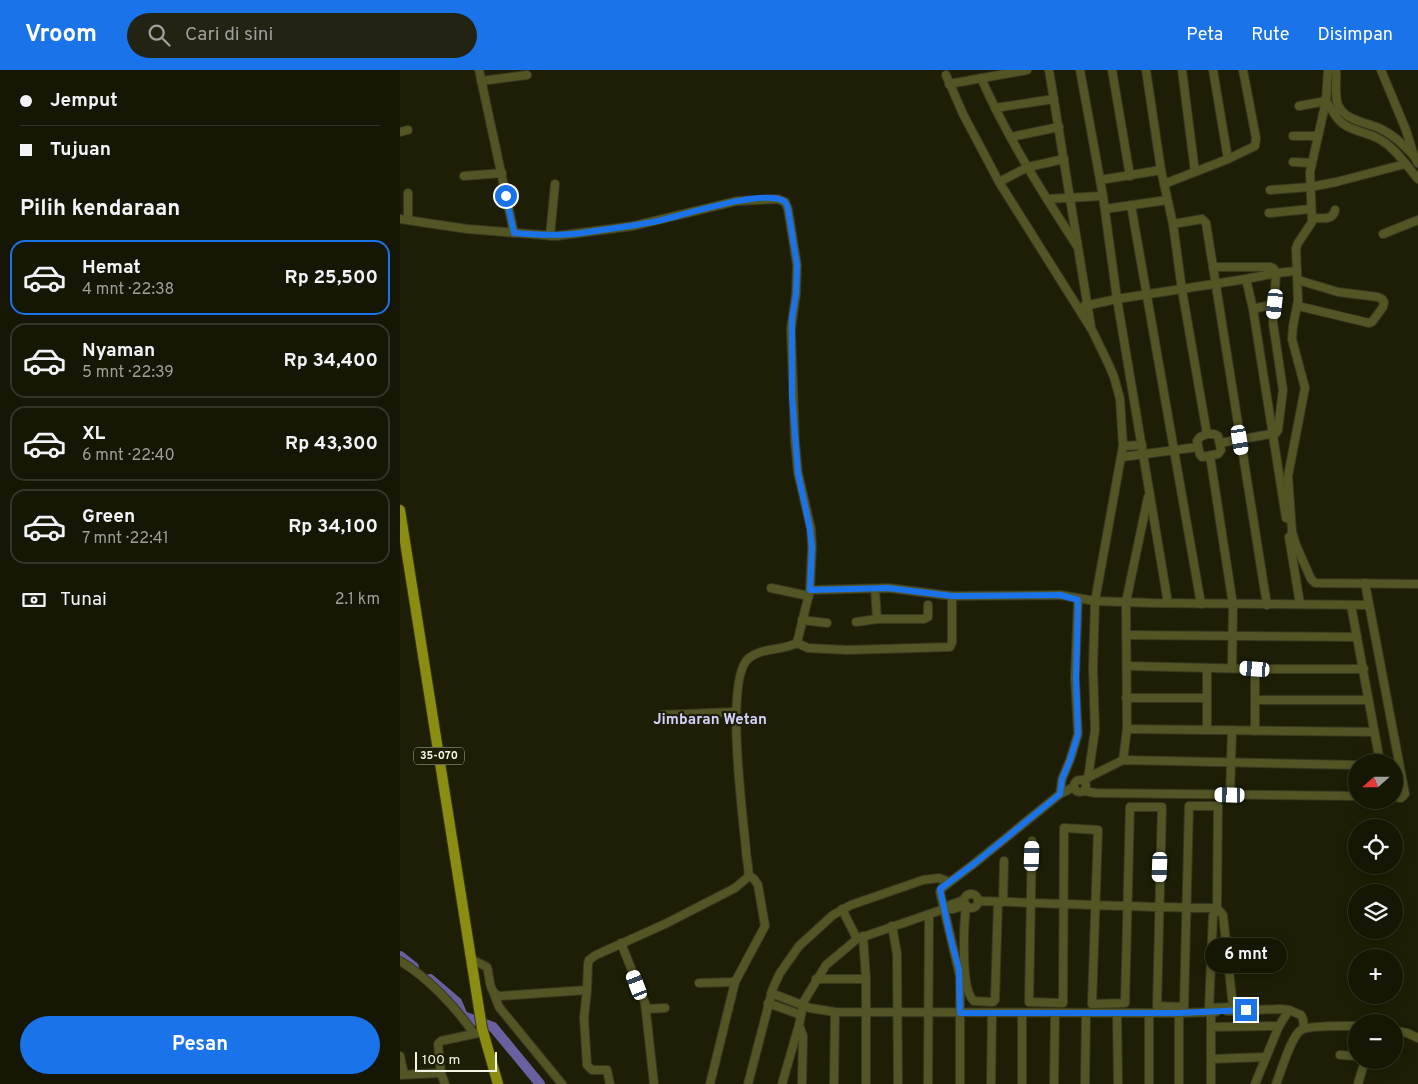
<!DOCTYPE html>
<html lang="id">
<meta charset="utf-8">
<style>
:root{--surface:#161604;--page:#232313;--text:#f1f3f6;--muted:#9e9f9a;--line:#353526;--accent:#1a73e8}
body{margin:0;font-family:Overpass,sans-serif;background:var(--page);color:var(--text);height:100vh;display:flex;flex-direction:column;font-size:19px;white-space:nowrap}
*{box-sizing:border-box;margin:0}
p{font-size:16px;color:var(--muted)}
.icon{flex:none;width:28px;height:28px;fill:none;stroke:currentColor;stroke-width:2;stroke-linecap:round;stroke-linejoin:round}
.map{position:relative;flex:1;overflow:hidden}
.sheet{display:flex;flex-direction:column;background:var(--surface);width:400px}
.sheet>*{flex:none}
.top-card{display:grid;align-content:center;height:110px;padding:0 20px;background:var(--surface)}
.needle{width:32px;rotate:249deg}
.fabs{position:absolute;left:948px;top:684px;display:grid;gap:10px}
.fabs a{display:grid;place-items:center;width:55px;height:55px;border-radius:50%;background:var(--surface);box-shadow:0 2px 12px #0003,0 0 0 1px var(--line);font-size:25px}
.scale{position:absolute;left:15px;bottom:12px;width:82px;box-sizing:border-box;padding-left:5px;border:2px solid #f3f5e5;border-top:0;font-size:14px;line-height:18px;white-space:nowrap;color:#f3f5e5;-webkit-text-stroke:4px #1d1e05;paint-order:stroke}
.end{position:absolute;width:22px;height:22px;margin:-11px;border:6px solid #1a73e8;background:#fff;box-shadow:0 0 0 2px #fff}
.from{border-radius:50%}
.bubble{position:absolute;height:35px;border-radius:18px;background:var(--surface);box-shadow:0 2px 12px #0003,0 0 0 1px var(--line);font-size:16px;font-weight:700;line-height:35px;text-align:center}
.car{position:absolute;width:15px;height:30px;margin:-15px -8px;border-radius:6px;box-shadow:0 0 4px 1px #0007;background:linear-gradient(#fff 24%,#345 0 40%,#fff 0 76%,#345 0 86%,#fff 0)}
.top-card b{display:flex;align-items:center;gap:18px;height:48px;font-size:19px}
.top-card b+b{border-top:1px solid var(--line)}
.top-card i{width:12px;height:12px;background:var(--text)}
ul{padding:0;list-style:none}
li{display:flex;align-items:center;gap:15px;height:75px;margin:0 10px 8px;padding:0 10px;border:2px solid var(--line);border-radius:15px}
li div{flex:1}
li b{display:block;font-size:19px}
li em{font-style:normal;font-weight:700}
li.on{border-color:var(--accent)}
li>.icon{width:45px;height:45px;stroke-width:1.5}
h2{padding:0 20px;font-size:22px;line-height:60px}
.pay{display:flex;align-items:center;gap:12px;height:55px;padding:0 20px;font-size:19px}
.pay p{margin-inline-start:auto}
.primary-button{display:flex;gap:10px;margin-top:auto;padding:10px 20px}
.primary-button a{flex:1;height:58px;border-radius:30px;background:var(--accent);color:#fff;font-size:20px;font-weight:700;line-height:58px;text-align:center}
header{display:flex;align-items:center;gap:30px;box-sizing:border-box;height:70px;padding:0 25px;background:var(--accent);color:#fff}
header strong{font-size:24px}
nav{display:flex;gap:28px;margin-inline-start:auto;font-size:18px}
.search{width:350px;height:45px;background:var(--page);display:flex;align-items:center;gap:12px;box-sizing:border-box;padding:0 18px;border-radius:28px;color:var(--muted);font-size:19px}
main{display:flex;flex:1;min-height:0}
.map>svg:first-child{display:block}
</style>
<header>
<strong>Vroom</strong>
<div class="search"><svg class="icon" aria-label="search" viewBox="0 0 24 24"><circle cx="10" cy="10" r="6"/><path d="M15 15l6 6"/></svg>Cari di sini</div>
<nav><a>Peta</a><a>Rute</a><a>Disimpan</a></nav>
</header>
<main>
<section class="sheet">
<div class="top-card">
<b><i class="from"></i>Jemput</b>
<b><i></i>Tujuan</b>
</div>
<h2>Pilih kendaraan</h2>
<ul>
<li class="on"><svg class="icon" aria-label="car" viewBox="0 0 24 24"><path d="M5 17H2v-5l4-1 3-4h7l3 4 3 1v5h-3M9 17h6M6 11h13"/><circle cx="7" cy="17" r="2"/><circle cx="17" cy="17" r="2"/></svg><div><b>Hemat</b><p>4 mnt · 22:38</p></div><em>Rp 25,500</em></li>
<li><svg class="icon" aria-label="car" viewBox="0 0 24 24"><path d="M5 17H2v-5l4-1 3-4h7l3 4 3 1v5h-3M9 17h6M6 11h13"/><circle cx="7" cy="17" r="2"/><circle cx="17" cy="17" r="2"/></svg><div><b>Nyaman</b><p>5 mnt · 22:39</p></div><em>Rp 34,400</em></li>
<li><svg class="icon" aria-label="car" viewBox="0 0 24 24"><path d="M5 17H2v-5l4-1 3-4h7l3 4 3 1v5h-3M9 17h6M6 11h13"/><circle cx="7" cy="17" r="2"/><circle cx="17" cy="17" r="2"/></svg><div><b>XL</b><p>6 mnt · 22:40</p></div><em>Rp 43,300</em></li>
<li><svg class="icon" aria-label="car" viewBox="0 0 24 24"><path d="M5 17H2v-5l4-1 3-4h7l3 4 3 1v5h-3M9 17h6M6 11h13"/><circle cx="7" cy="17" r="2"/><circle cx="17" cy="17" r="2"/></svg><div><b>Green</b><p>7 mnt · 22:41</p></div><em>Rp 34,100</em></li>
</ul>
<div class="pay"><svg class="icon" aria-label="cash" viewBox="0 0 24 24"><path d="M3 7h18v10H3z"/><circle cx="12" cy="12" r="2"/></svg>Tunai<p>2.1 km</p></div>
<div class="primary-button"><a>Pesan</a></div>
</section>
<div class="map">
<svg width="1018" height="1014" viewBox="0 0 1018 1014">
<rect width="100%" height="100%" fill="#1d1e05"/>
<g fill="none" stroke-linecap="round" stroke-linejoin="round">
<g stroke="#69619f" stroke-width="10">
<polyline points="0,886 14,897"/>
<polyline points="30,909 57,932 63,946 93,957 140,1014"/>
</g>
<g stroke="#373820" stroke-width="10">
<g id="minor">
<polyline points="79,0 114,163"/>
<polyline points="649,0 691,257"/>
<polyline points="680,0 703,126 717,229 768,533"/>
<polyline points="712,0 730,106"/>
<polyline points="746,0 761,100 773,154 782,220 807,364"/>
<polyline points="782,0 795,102"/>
<polyline points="813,0 828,89"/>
<polyline points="928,0 926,31 910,102 912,152 898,173 896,178 898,231 893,256 892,269 905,318 888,406 892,462 896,475 911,509 915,513 1018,514"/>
<path d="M936,0C937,11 934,24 938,35C945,51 967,52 981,59C994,65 1005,76 1014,86"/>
<polyline points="981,0 1006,60 1014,86 1018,93"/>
<polyline points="546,5 563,44 599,112 692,260 708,293 714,307 720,329 723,376 695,531 693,598 695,660 688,708"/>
<path d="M581,8C607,67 642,122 677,176"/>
<polyline points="81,11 127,5"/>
<polyline points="549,14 627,0"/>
<path d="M926,31C931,38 935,47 942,53C951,61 966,62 977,68C994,76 1006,95 1018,109"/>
<polyline points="899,36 926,31"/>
<polyline points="595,38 654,29"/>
<polyline points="0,62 8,60"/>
<polyline points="893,66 918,66"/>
<polyline points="611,67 659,57"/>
<polyline points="893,92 912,93"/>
<polyline points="64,106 102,103"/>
<polyline points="700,110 761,100"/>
<polyline points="599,112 628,97 664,89"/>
<polyline points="764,114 828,89 855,76 856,68 843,0"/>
<polyline points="870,120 910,117 936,112 1005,94"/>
<polyline points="8,123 8,150"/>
<polyline points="647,129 703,126"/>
<polyline points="731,135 801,534"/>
<polyline points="705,139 767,130"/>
<polyline points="869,143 911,139"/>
<path d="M912,148C922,148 933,151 935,140"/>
<path d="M0,149L67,159L156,166L233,156L337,131L378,129L385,132L388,139L397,195L396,224L391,259L395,372L398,403L411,459L412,477L410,520L397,573C382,581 363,577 349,588C324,607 343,746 346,780C346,789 350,799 348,807L335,818L265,854L196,885L189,890L188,894L187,920L99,926C88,922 90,906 87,897L71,889"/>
<polyline points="773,154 802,149 806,153 867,535"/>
<polyline points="983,164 1018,150"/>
<polyline points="150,166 155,114"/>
<polyline points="813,197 871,197 874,199 876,203 873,253 883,320 878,360 876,363 820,373"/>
<polyline points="846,209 853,239 886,448"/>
<polyline points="898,210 938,222 978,227 982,229 984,232 983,237 972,252 969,253 898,236"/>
<polyline points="684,236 717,229 846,209 876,203 897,201"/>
<polyline points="853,239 875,234"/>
<polygon points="807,364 814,364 818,366 821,380 818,384 802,387 800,385 797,371 800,367"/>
<polyline points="723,376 742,375"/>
<polyline points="810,386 833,535 832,598"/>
<polyline points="722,387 798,377"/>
<polyline points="889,467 900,534"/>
<polyline points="965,513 1005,724 1001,728 994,727"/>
<polyline points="371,518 409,526"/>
<polyline points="475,519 477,549"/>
<polyline points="410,520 489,518 552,526 660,525 695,531 753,533 969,535"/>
<polyline points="951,535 980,692"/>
<polyline points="402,550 427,553"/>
<polyline points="456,552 477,549 524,549 528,547 528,535"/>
<polyline points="726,565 957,567"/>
<polyline points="397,573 408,578 447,580 550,577 552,573 552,526"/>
<polyline points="727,596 855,599 964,599"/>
<polyline points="855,599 855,661"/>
<polyline points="726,628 807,628"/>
<polyline points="856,630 968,630"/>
<polyline points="261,645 336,642"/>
<polyline points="727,659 974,662"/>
<polyline points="807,660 807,598"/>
<polyline points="723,690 727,659 726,532 748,427"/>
<polyline points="685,709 723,690 956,695"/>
<circle cx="680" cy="716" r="6"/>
<polyline points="684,721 696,723 956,726"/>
<polyline points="660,724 662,709 670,690 678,664 675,608 678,530"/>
<polyline points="830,725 832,660"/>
<circle cx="571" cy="831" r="7"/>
<path d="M578,831C658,833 738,838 817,838L823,845L833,937L809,938L813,846L817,838L818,736H789L784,937L757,936L762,737H730L725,933L692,934L698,760L664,758L663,933L629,932L632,771"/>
<polyline points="603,832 604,791"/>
<path d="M566,836C564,854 560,920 574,931L593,932L595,930L598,832"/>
<polyline points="442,839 457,869"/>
<polyline points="544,839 560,907 560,1014"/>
<polyline points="544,839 550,835 564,830"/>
<polyline points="544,839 553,839 566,835"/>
<polyline points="492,856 497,884 498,1014"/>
<polyline points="463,866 466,909 466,1014"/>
<polyline points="221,873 245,933 254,1014"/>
<path d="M0,891C27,907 56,937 74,964"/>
<polyline points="416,909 466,909"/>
<polyline points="299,913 335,912"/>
<polyline points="187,920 184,948 187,995 192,1000 207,1000 210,1014"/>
<polyline points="371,923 410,938 435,942 779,943 816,942"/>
<polyline points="94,924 99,937 162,1014"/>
<polyline points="368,933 401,945"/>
<polyline points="246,939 265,938"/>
<polyline points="827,941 881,939 889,940 901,945 903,949 904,958"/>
<polyline points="811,942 811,1014"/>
<polyline points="622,943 622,1014"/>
<polyline points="717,943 718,1014"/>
<polyline points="399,955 403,966 402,1014"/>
<polyline points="811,957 879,956"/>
<polyline points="994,960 1007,963 1018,968"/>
<polyline points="940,985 956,986"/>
<polyline points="0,986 4,1004"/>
<polyline points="811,989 866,987"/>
<polyline points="0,1005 41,1003"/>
<polyline points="45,1014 41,1003 38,974 41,971 78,963"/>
<polyline points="310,1014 335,912 365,856 358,815 354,809 349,805"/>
<polyline points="348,1014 373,918 380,903 399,876 433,845 451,835 523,810 539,808 549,812"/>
<polyline points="382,1014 399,955 404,931 426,895 457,869 544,839 540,822 542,818 575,793 660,724 674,717"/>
<polyline points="434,1014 435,942"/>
<polyline points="528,1014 529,845"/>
<polyline points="591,1014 592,943"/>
<polyline points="654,1014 655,943"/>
<polyline points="685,1014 686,943"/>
<polyline points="749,1014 749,943"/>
<polyline points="779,1014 779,943"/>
<polyline points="855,1014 879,956 889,940"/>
<path d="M876,1014C881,1002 891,966 901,960C909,955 945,956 956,956"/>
<polyline points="958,1014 965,990"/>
</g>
</g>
<g stroke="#373820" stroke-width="12">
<polyline id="major" points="0,440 82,958 98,1014"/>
</g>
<use href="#minor" stroke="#535524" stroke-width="8"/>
<use href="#major" stroke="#8a8d11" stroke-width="10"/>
</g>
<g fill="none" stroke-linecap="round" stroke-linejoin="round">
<path stroke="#1a73e8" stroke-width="6" d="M106,126L114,163C137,165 159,166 182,163C208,159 233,156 258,151C280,146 368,117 385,132C387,134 387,136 388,139L397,195L396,224L392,248V326L398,403L410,459L412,477L410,520L488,518L552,526L660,525L678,530L676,608L678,664L670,690L662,709L660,724L575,793L540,819L550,866L559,900L560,943H779L846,940"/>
</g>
<g text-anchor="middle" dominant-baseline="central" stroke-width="4.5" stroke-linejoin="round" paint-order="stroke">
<rect fill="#1d1e05" stroke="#b3b4a2" stroke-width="1" x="14" y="677.5" width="50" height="17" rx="4"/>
<g font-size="11" font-weight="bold" fill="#f3f5e5">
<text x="39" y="686">35-070</text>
</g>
<g font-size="15" font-weight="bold" fill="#d4d1fd" stroke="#1d1e05">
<text x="310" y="650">Jimbaran Wetan</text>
</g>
</g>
</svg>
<div class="fabs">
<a><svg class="needle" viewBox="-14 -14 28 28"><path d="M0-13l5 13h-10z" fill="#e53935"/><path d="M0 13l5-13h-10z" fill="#9e9f9a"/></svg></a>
<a><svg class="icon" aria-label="locate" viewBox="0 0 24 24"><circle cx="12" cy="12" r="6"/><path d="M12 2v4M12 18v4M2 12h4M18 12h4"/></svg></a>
<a><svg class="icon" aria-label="layers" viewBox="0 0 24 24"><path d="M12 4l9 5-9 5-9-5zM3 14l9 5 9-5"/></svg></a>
<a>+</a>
<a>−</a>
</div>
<div class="scale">100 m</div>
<i class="end from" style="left:106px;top:126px"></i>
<i class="end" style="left:846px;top:940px"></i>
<div class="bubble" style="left:805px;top:868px;width:82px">6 mnt</div>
<i class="car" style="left:875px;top:234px;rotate:186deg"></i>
<i class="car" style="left:840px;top:370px;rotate:171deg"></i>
<i class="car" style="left:855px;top:599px;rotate:274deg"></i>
<i class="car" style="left:830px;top:725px;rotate:271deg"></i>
<i class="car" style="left:632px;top:786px;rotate:2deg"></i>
<i class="car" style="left:760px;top:797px;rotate:182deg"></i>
<i class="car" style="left:237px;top:915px;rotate:339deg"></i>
</div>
</main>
